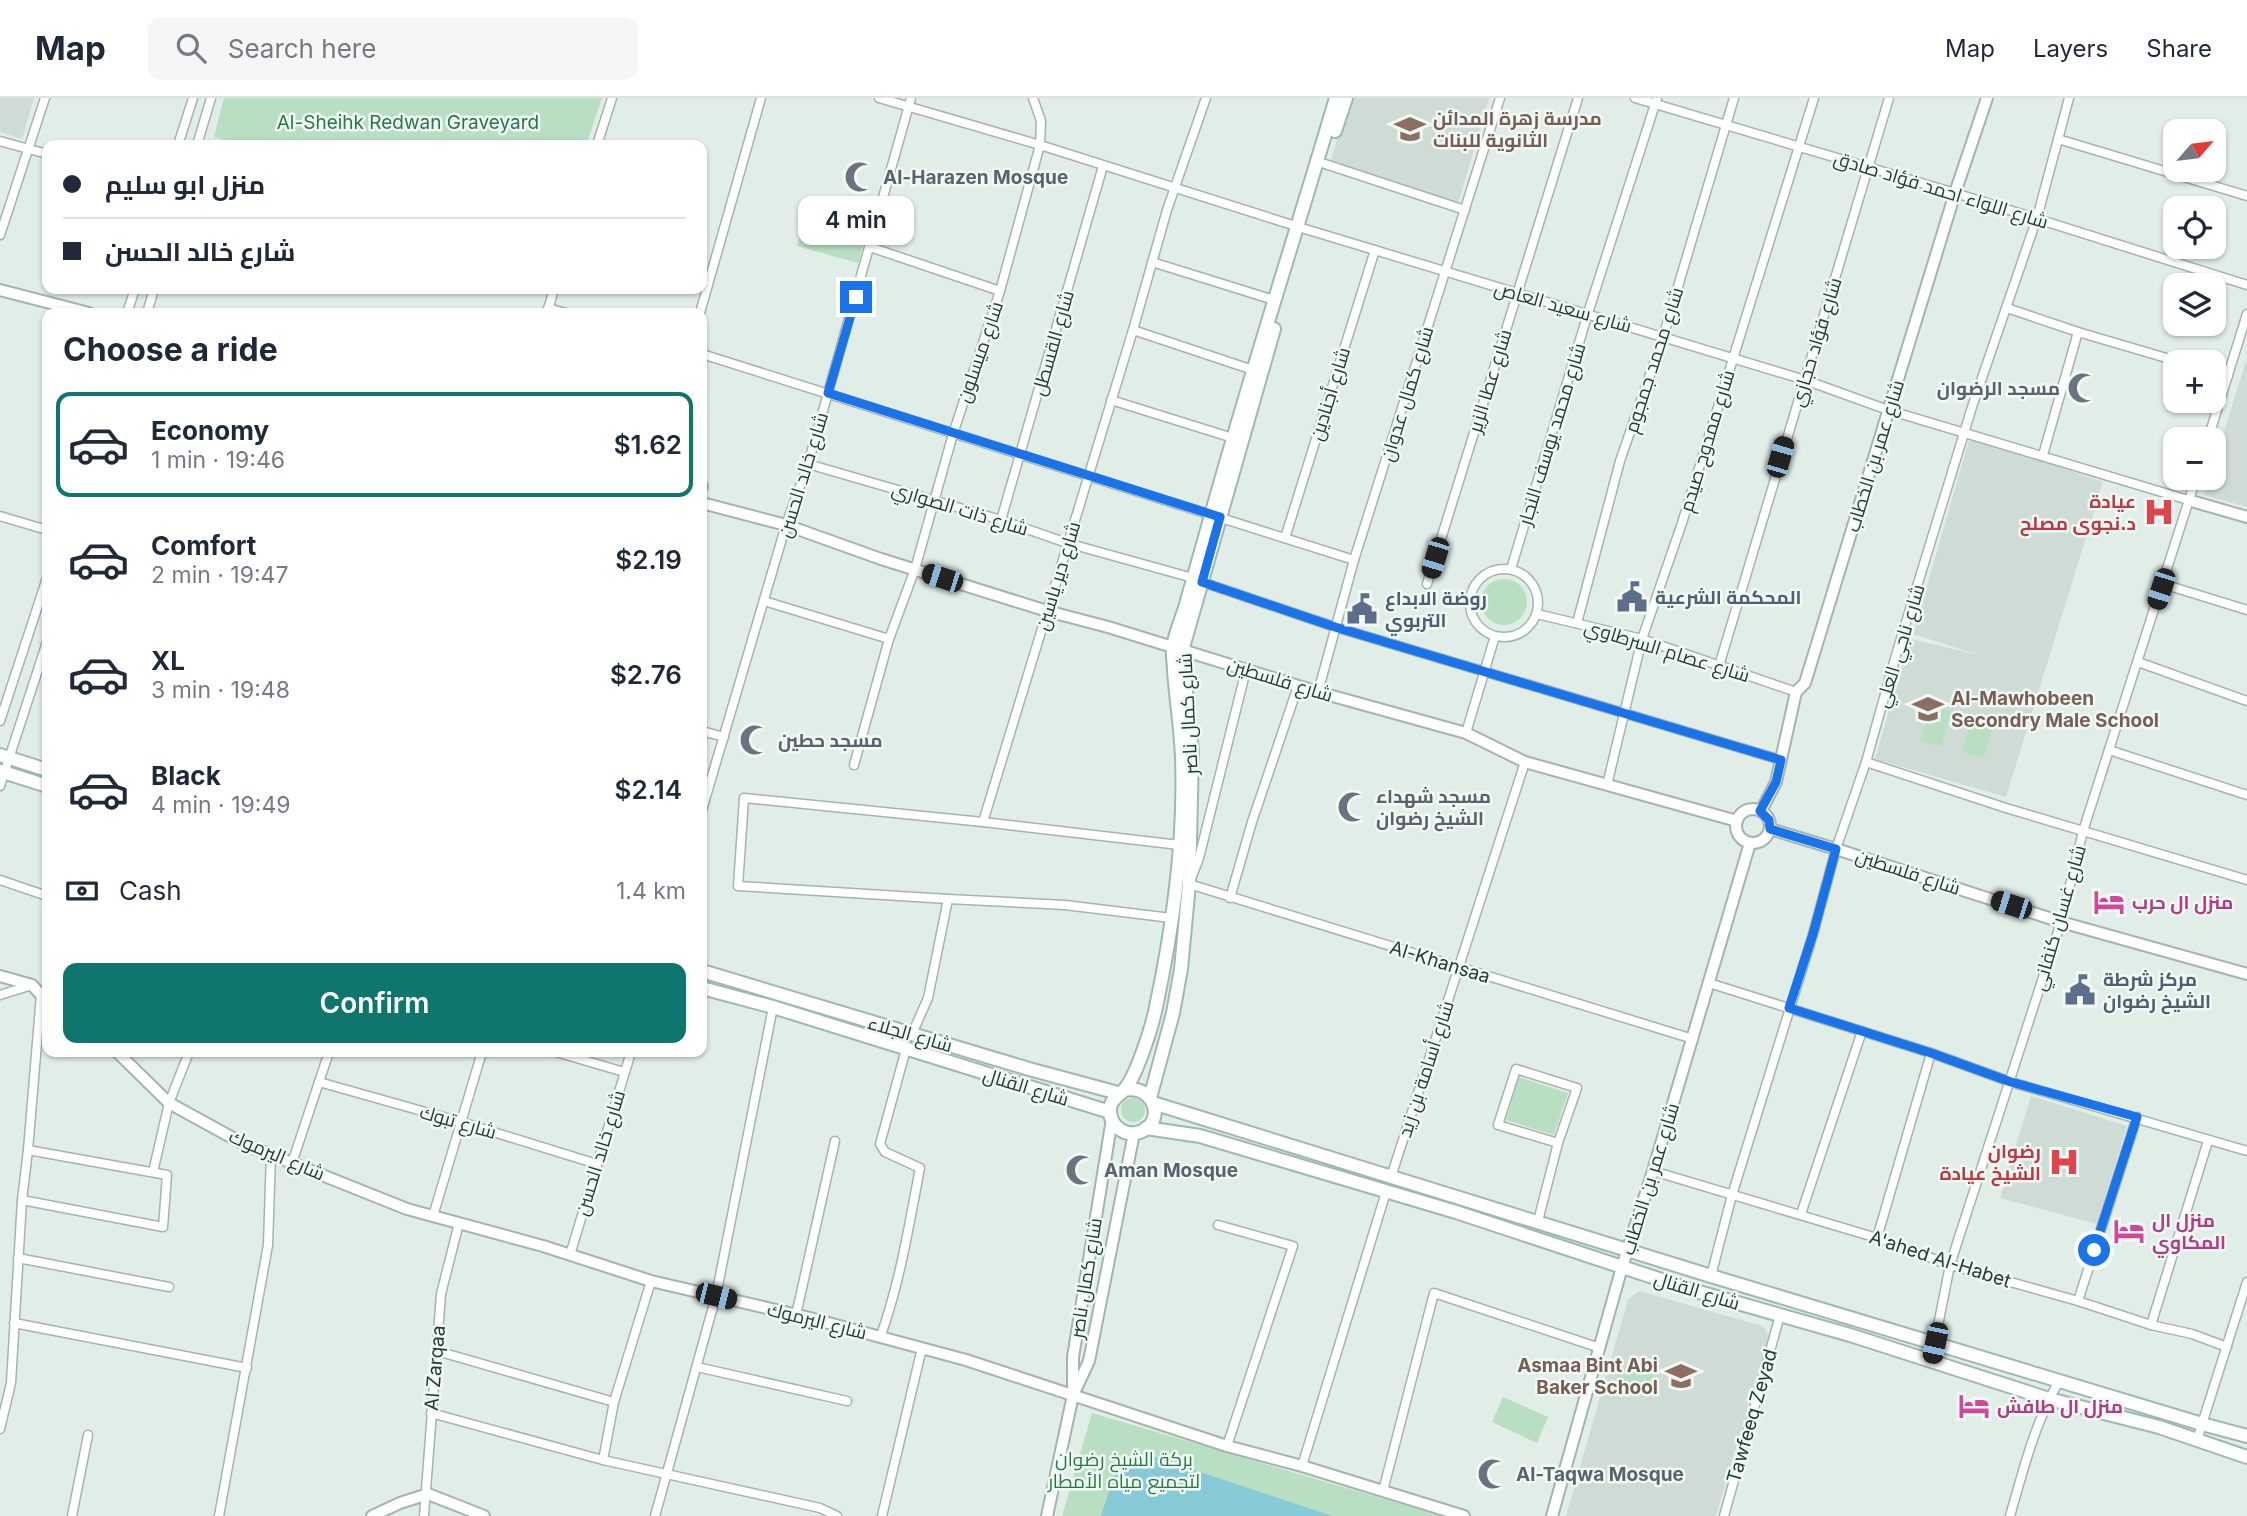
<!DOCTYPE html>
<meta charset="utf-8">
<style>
:root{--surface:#fff;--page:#f6f6f7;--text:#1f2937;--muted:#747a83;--line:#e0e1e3;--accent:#0f766e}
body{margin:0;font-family:Inter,Cairo,sans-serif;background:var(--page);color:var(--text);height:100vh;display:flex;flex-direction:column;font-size:26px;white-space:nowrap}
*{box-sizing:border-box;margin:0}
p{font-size:23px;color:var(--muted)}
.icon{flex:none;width:38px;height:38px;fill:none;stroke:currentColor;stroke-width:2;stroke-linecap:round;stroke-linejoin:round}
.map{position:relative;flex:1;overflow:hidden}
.panel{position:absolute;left:42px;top:210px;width:665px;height:749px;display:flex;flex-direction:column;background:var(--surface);border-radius:14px;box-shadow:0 2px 5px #0004}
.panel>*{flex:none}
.top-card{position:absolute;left:42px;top:42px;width:665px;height:154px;border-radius:14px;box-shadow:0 2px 5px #0004;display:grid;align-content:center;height:154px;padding:0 21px;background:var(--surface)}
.needle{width:46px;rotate:62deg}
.buttons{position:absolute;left:2163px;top:21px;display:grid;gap:14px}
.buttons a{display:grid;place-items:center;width:63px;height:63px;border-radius:14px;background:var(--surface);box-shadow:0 2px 5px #0004;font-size:35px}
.end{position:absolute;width:32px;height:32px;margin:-16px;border:9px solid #1a73e8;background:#fff;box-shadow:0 0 0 4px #fff}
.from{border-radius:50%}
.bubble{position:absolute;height:49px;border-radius:14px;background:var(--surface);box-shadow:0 2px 5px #0004;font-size:23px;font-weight:600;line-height:49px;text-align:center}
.car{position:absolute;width:21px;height:42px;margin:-21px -10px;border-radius:9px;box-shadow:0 0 5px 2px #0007;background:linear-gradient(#222 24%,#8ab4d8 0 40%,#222 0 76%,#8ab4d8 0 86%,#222 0)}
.top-card b{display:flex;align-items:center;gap:24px;height:66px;font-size:26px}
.top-card b+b{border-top:2px solid var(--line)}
.top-card i{width:18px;height:18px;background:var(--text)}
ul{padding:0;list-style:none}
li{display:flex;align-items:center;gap:21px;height:105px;margin:0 14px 10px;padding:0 7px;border:4px solid transparent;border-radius:14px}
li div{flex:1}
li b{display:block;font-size:26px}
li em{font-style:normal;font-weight:600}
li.current{border-color:var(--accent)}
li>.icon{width:63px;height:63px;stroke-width:1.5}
h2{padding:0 21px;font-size:32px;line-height:84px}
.pay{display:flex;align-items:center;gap:18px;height:77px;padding:0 21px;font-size:26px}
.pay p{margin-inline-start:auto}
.primary-button{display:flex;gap:14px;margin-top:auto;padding:14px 21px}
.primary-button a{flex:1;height:80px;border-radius:14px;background:var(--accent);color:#fff;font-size:28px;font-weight:600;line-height:80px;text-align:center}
header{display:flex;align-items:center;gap:42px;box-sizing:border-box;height:98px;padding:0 35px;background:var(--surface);border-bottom:2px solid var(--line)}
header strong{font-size:33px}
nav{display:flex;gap:38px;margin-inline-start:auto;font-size:24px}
.search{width:490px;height:63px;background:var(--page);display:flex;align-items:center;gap:18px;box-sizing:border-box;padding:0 24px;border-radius:14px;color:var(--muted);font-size:26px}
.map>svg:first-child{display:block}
</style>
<header>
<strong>Map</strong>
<div class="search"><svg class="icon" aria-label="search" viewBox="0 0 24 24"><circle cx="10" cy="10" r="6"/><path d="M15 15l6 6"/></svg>Search here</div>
<nav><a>Map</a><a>Layers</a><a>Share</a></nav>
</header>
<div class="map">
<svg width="2247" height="1418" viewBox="0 0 2247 1418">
<rect width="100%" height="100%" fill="#e1ede7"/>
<g fill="#cfdcd6">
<polygon points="0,0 34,0 22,41 0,34"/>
<polygon points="1350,0 1489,0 1458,106 1392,86 1331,62"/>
<polygon points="2247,260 2247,409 2204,397 2209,380 2214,380 2214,365"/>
<polygon points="1970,339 2103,384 2006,699 1875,661 1889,613 1896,598 1894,597 1911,541 1979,557 1913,536"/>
<polygon points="2031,998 2127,1028 2097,1126 2000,1100"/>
<polygon points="1639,1193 1762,1228 1767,1233 1768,1239 1716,1418 1566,1418 1628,1202"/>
</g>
<g fill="#b8dfc2">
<polygon points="224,0 602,0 586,47 246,47 214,39"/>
<polygon points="806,115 867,132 858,165 797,148"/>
<circle cx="1504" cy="504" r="23"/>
<polygon points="1931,606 1952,613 1941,649 1920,643"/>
<polygon points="1970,625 1992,631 1984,660 1962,654"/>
<polygon points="1519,979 1568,995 1554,1037 1506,1022"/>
<circle cx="1133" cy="1012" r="12"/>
<polygon points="1619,1268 1654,1277 1649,1297 1614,1288"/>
<polygon points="1503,1299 1548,1319 1537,1345 1492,1324"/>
<polygon points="1092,1315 1441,1418 1062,1418"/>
</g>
<polygon fill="#85cad6" points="1155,1359 1332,1418 1101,1418 1120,1360"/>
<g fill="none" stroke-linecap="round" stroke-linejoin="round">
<g stroke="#a3b5ae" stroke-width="11">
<g id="minor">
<polyline points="879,0 1040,47 1305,131 1805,282 1888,312 2195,404"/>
<polyline points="1635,0 1955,95 2247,187"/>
<polyline points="2058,41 2247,98"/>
<polyline points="0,43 47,56"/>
<polyline points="178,47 193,0"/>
<polyline points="197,47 211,0"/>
<polyline points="597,47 612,0"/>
<polyline points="1325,66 1465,112"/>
<polyline points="0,137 45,0"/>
<polyline points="870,149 1000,193"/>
<polyline points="1152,164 1274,202"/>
<polyline points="548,210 566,215"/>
<polyline points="2007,210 2078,234 2180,264"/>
<polyline points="127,215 135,191"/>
<polyline points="147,215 154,191"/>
<polyline points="547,215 554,191"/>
<polyline points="700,215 761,0"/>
<polyline points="1133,232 1167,112 1206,0"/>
<polyline points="702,256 1354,462"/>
<polyline points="2214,274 2228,278"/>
<polyline points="1111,302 1233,340"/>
<polyline points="2208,341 2247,216"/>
<polyline points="2043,357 2078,234"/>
<polyline points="808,366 1001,422 1067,445 1193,480"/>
<polyline points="0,418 47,432"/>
<polyline points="1001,422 1103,68"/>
<polyline points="1285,440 1375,152"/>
<circle cx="1504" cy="505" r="34"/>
<polyline points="1511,471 1588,215 1657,0"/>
<polyline points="1202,484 1335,529 1781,662"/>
<polyline points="1427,486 1578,0"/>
<polyline points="2163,486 2247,512"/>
<polyline points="764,503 889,541"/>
<polyline points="1537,516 1642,541 1796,594"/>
<polyline points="1577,525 1620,363 1663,239 1734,0"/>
<polyline points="2138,564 2247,603"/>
<polyline points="1719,568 1889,0"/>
<polyline points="1246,572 1199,760 1189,786 1693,941"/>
<polyline points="1318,594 1354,462 1500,0"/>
<polyline points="0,623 47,480"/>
<polyline points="702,633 724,639"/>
<polyline points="1466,635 1495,538"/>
<polyline points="2109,652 2247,697"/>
<polyline points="1866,664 2006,710 2247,782"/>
<polyline points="854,667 889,541 915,471 953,336 1000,193 1040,47 1041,23 1033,0"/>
<polyline points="1607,687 1642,541 1682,425 1814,0"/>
<polyline points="0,688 47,544"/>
<polyline points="702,712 786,427 808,366 911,0"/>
<polyline points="983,724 1133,232 1253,272"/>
<polyline points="0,782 47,798"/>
<polyline points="1230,800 1252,724 1298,588"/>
<polyline points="948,801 738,788 744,700 983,724 1179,747"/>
<polyline points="1709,885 1931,955 2011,984 2247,1053"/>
<polyline points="0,897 32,887"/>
<polyline points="912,936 928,900 948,801 1065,807 1171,820"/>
<polyline points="556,954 624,974"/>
<polyline points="319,984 461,1024 597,1066"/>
<polyline points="292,1065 329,954"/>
<polyline points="1653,1073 1877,1140 1950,1167 2078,1203 2151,1227 2192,1236 2227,1249"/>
<polyline points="153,1074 169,1005 189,954"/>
<polyline points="1391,1079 1525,664"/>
<polyline points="22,1102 163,1129 167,1077 28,1052"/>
<polyline points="1801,1116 1862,933"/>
<polyline points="433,1118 482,954"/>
<polyline points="1538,1123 1558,1045 1577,990 1516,971 1498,1027 1558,1045"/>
<polyline points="1218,1127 1293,1148 1227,1348"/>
<polyline points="1877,1140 1931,955"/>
<polyline points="570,1157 631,954"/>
<polyline points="18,1160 169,1189"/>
<polyline points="1711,1178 1732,1097 1813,836 1836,751 1866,664 1896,557 1972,309 2037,120 2069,0"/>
<polyline points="2078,1203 2137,1019"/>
<polyline points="796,1217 835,1043"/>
<polyline points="14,1225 247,1270"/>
<polyline points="2151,1227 2208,1043"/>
<path d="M880,1240C900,1185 909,1127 920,1070L885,1054L880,1046L906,951"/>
<polyline points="437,1253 614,1304"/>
<polyline points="1931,1263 1950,1167 2061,824 2083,733 2196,380"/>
<polyline points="697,1269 847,1303"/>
<polyline points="431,1315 603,1362 820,1410 837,1418"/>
<polyline points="0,1331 11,1285 22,1102 28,1052 41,897"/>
<polyline points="2197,1342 2247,1184"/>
<polyline points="603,1362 614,1304 651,1183"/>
<polyline points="1302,1368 1386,1094"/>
<polyline points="1383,1393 1434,1195 1600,1250"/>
<polyline points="72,1418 88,1337"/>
<polyline points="219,1418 268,1147 271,1056"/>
<polyline points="424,1418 441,1196 459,1125"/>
<polyline points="655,1418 716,1198 773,909"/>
<polyline points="882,1418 922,1250"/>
<polyline points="1724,1418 1780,1217"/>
<path d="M2010,1418C2023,1373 2035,1324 2059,1283"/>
</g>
</g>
<g stroke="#a3b5ae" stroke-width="14">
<g id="tertiary">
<polyline points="0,192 89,215"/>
<polyline points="702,388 702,389"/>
<polyline points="2195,404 2247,419"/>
<polyline points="702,405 786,427 881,461 1047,513 1108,529 1318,594 1466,635 1525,664 1737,723"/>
<circle cx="1753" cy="728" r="17"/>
<polyline points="1761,713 1776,684 1796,594 1805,585 1955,95 1987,0"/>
<polyline points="1770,731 1836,751 2061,824 2247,876"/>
<polyline points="0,878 32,887 41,897 47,899"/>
<polyline points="117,954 169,1005 242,1045 407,1111 543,1148 651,1183 806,1219 966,1262 1227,1348 1302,1368 1464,1418"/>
<polyline points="1074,1295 1089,1263 1134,1035"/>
<polyline points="372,1418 400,1405 428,1396 484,1418"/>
<polyline points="1047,1418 1073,1297 1073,1259 1112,1021"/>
<polyline points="1552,1418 1622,1169 1653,1073 1750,745"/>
</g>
</g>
<g stroke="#9eb9af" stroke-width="16">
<g id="secondary">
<polyline points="1335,33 1346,0"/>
<polyline points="0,657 47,672"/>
<polyline points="0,673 47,688"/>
<polyline points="702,873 1029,971 1118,995"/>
<polyline points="702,890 773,909 1110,1014"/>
<path d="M1124,992C1154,985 1167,1024 1140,1034C1126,1039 1111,1029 1110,1014C1109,1002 1118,999 1125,991C1137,976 1152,929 1156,909C1173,829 1185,742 1182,660C1181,631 1176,602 1174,572C1174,565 1172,556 1173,549C1175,536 1181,522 1185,510C1193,482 1201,454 1209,425C1248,283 1294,142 1336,0"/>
<polyline points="1150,1000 1173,915 1181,871 1189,786 1192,654 1182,553 1274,231"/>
<polyline points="1153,1005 1711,1178 2202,1326 2247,1338"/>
<polyline points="1146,1030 1200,1038 1456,1114 1692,1192 1850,1237 2049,1301 2159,1329 2247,1359"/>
</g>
</g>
<use href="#minor" stroke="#fff" stroke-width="8"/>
<use href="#tertiary" stroke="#fff" stroke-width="10"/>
<use href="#secondary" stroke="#fff" stroke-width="12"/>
</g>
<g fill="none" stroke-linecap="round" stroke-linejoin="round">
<polyline stroke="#1a73e8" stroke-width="9" points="856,199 828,295 1220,419 1202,484 1335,529 1781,662 1776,684 1760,713 1769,722 1770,731 1836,751 1813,836 1789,910 1931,955 2011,984 2137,1019 2094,1152"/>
</g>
<defs>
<g id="school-bare" transform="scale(2.415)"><path d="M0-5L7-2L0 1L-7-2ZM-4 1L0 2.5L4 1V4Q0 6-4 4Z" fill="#8d6e63" stroke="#f1f9f5" stroke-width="2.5" paint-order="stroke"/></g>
<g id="mosque-bare" transform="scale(2.415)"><path d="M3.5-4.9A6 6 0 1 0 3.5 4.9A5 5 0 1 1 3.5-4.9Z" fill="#6b7280" stroke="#f1f9f5" stroke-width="2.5" paint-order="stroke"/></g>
<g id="hospital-bare" transform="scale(2.415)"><path d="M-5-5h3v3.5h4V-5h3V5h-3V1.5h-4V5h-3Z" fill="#e0444e" stroke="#f1f9f5" stroke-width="2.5" paint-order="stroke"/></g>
<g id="civic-bare" transform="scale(2.415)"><path d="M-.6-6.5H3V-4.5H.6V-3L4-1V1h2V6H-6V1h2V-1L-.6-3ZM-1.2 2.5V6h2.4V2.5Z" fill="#5c6f8a" stroke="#f1f9f5" stroke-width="2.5" paint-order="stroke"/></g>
<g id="hotel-bare" transform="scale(2.415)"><path d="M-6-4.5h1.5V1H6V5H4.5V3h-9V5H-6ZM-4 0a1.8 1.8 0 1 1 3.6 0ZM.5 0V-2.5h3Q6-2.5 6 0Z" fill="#d1479c" stroke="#f1f9f5" stroke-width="2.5" paint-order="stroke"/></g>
</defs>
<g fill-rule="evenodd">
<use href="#school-bare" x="1410" y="31"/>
<use href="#mosque-bare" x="860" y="79"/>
<use href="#mosque-bare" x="2083" y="290"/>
<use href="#hospital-bare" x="2159" y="414"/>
<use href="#civic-bare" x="1632" y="499"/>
<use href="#civic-bare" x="1362" y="511"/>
<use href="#school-bare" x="1928" y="611"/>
<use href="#mosque-bare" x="755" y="642"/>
<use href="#mosque-bare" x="1353" y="709"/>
<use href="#hotel-bare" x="2109" y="804"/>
<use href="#civic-bare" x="2080" y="892"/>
<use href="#hospital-bare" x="2064" y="1064"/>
<use href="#mosque-bare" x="1081" y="1072"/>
<use href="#hotel-bare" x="2129" y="1133"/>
<use href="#school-bare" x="1681" y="1278"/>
<use href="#hotel-bare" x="1974" y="1308"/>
<use href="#mosque-bare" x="1493" y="1376"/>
</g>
<g text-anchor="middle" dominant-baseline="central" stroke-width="5" stroke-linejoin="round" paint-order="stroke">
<g font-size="19" font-weight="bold" fill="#785e54" stroke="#f1f9f5" text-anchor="start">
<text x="1433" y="20">مدرسة زهرة المدائن<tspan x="1433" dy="22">الثانوية للبنات</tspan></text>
<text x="1951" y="600">Al-Mawhobeen<tspan x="1951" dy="22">Secondry Male School</tspan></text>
<text x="1658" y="1267" text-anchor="end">Asmaa Bint Abi<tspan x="1658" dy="22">Baker School</tspan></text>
</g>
<g font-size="19" fill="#277846" stroke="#f1f9f5">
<text x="408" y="24">Al-Sheihk Redwan Graveyard</text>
<text x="1124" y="1361">بركة الشيخ رضوان<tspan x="1124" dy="22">لتجميع مياه الأمطار</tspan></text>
</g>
<g font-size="19" font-weight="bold" fill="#5b616d" stroke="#f1f9f5" text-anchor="start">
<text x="883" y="79">Al-Harazen Mosque</text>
<text x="2060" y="290" text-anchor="end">مسجد الرضوان</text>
<text x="778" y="642">مسجد حطين</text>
<text x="1376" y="698">مسجد شهداء<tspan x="1376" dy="22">الشيخ رضوان</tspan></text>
<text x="1104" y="1072">Aman Mosque</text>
<text x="1516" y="1376">Al-Taqwa Mosque</text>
</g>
<g font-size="19" fill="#203e36" stroke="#f1f9f5">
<text transform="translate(1941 92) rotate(17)">شارع اللواء احمد فؤاد صادق</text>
<text transform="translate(1563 209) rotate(16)">شارع سعيد العاص</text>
<text transform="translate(1816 244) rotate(-73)">شارع فؤاد حجازي</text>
<text transform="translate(1053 245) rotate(-74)">شارع القسطل</text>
<text transform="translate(980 254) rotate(-71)">شارع ميسلون</text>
<text transform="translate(1654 262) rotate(-72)">شارع محمد جمجوم</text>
<text transform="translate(1490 283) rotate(-73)">شارع عطا الزير</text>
<text transform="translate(1330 296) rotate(-73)">شارع أجنادين</text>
<text transform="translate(1407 296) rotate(-73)">شارع كمال عدوان</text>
<text transform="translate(1552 336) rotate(-73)">شارع محمد يوسف النجار</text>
<text transform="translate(1707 343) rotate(-73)">شارع ممدوح صيدم</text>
<text transform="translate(1875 358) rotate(-73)">شارع عمر بن الخطاب</text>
<text transform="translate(803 377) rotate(-73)">شارع خالد الحسن</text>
<text transform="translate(960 411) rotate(17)">شارع ذات الصواري</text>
<text transform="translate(1058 478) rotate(-73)">شارع دير ياسين</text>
<text transform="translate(1900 548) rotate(-73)">شارع ناجي العلي</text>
<text transform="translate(1667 553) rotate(17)">شارع عصام السرطاوي</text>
<text transform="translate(1280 582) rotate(17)">شارع فلسطين</text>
<text transform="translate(1188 616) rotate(-93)">شارع كمال ناصر</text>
<text transform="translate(1908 774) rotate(18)">شارع فلسطين</text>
<text transform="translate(2059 820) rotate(-74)">شارع غسان كنفاني</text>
<text transform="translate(1440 864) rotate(17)">Al-Khansaa</text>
<text transform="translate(910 936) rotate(16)">شارع الجلاء</text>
<text transform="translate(1426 971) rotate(-72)">شارع أسامة بن زيد</text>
<text transform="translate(1026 989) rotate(17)">شارع القنال</text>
<text transform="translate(458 1024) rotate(16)">شارع تبوك</text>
<text transform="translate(600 1055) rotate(-73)">شارع خالد الحسن</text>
<text transform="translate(277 1057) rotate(23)">شارع اليرموك</text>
<text transform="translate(1650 1081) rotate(-73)">شارع عمر بن الخطاب</text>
<text transform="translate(1940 1161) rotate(18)">A'ahed Al-Habet</text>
<text transform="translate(1086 1180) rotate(-81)">شارع كمال ناصر</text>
<text transform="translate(1697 1193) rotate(17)">شارع القنال</text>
<text transform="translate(817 1223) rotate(14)">شارع اليرموك</text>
<text transform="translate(435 1270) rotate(-85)">Al Zarqaa</text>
<text transform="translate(1752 1318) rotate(-74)">Tawfeeq Zeyad</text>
</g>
<g font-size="19" font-weight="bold" fill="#be3a42" stroke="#f1f9f5" text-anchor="end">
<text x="2136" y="403">عيادة<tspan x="2136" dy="22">د.نجوى مصلح</tspan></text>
<text x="2041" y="1053">رضوان<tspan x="2041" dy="22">الشيخ عيادة</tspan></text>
</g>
<g font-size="19" font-weight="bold" fill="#4e5e75" stroke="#f1f9f5" text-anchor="start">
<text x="1655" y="499">المحكمة الشرعية</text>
<text x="1385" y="500">روضة الابداع<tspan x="1385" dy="22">التربوي</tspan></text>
<text x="2103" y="881">مركز شرطة<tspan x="2103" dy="22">الشيخ رضوان</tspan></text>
</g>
<g font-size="19" font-weight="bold" fill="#b23c85" stroke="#f1f9f5" text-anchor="start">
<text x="2132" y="804">منزل ال حرب</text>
<text x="2152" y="1122">منزل ال<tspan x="2152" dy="22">المكاوي</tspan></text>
<text x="1997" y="1308">منزل ال طافش</text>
</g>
</g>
</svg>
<div class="buttons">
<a><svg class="needle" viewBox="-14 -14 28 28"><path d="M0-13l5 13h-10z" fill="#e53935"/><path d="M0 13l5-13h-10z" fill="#747a83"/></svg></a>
<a><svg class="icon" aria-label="locate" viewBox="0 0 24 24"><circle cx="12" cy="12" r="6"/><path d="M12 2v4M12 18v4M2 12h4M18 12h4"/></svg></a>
<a><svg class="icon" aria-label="layers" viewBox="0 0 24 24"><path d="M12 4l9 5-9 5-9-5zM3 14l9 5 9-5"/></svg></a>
<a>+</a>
<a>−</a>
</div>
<i class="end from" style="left:2094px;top:1152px"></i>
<i class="end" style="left:856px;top:199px"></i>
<div class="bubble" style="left:798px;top:98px;width:116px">4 min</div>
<i class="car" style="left:1780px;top:359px;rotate:16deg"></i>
<i class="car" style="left:1435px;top:460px;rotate:197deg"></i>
<i class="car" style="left:942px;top:480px;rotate:288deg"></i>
<i class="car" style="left:2161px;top:491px;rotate:198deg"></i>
<i class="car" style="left:2011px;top:807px;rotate:288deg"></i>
<i class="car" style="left:716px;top:1198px;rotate:104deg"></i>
<i class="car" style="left:1935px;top:1245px;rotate:192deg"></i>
<div class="top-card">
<b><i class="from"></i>منزل ابو سليم</b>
<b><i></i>شارع خالد الحسن</b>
</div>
<section class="panel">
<h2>Choose a ride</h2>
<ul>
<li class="current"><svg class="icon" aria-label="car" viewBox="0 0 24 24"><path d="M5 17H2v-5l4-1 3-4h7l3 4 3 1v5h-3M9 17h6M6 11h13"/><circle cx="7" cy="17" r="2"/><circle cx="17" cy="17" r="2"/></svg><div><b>Economy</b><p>1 min · 19:46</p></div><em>$1.62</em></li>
<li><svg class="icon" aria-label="car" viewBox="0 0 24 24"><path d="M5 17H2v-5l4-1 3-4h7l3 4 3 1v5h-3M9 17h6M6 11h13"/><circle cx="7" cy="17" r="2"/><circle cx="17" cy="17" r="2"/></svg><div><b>Comfort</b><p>2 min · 19:47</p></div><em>$2.19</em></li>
<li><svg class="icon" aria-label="car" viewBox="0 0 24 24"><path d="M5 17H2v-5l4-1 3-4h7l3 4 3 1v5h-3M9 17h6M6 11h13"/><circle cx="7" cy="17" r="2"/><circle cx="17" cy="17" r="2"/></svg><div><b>XL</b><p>3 min · 19:48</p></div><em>$2.76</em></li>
<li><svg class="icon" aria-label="car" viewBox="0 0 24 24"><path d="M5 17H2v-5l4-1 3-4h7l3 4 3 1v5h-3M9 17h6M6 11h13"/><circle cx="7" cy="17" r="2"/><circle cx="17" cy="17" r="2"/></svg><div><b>Black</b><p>4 min · 19:49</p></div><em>$2.14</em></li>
</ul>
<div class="pay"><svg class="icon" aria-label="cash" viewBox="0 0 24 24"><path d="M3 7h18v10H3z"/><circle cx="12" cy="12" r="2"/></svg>Cash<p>1.4 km</p></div>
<div class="primary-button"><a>Confirm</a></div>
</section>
</div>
